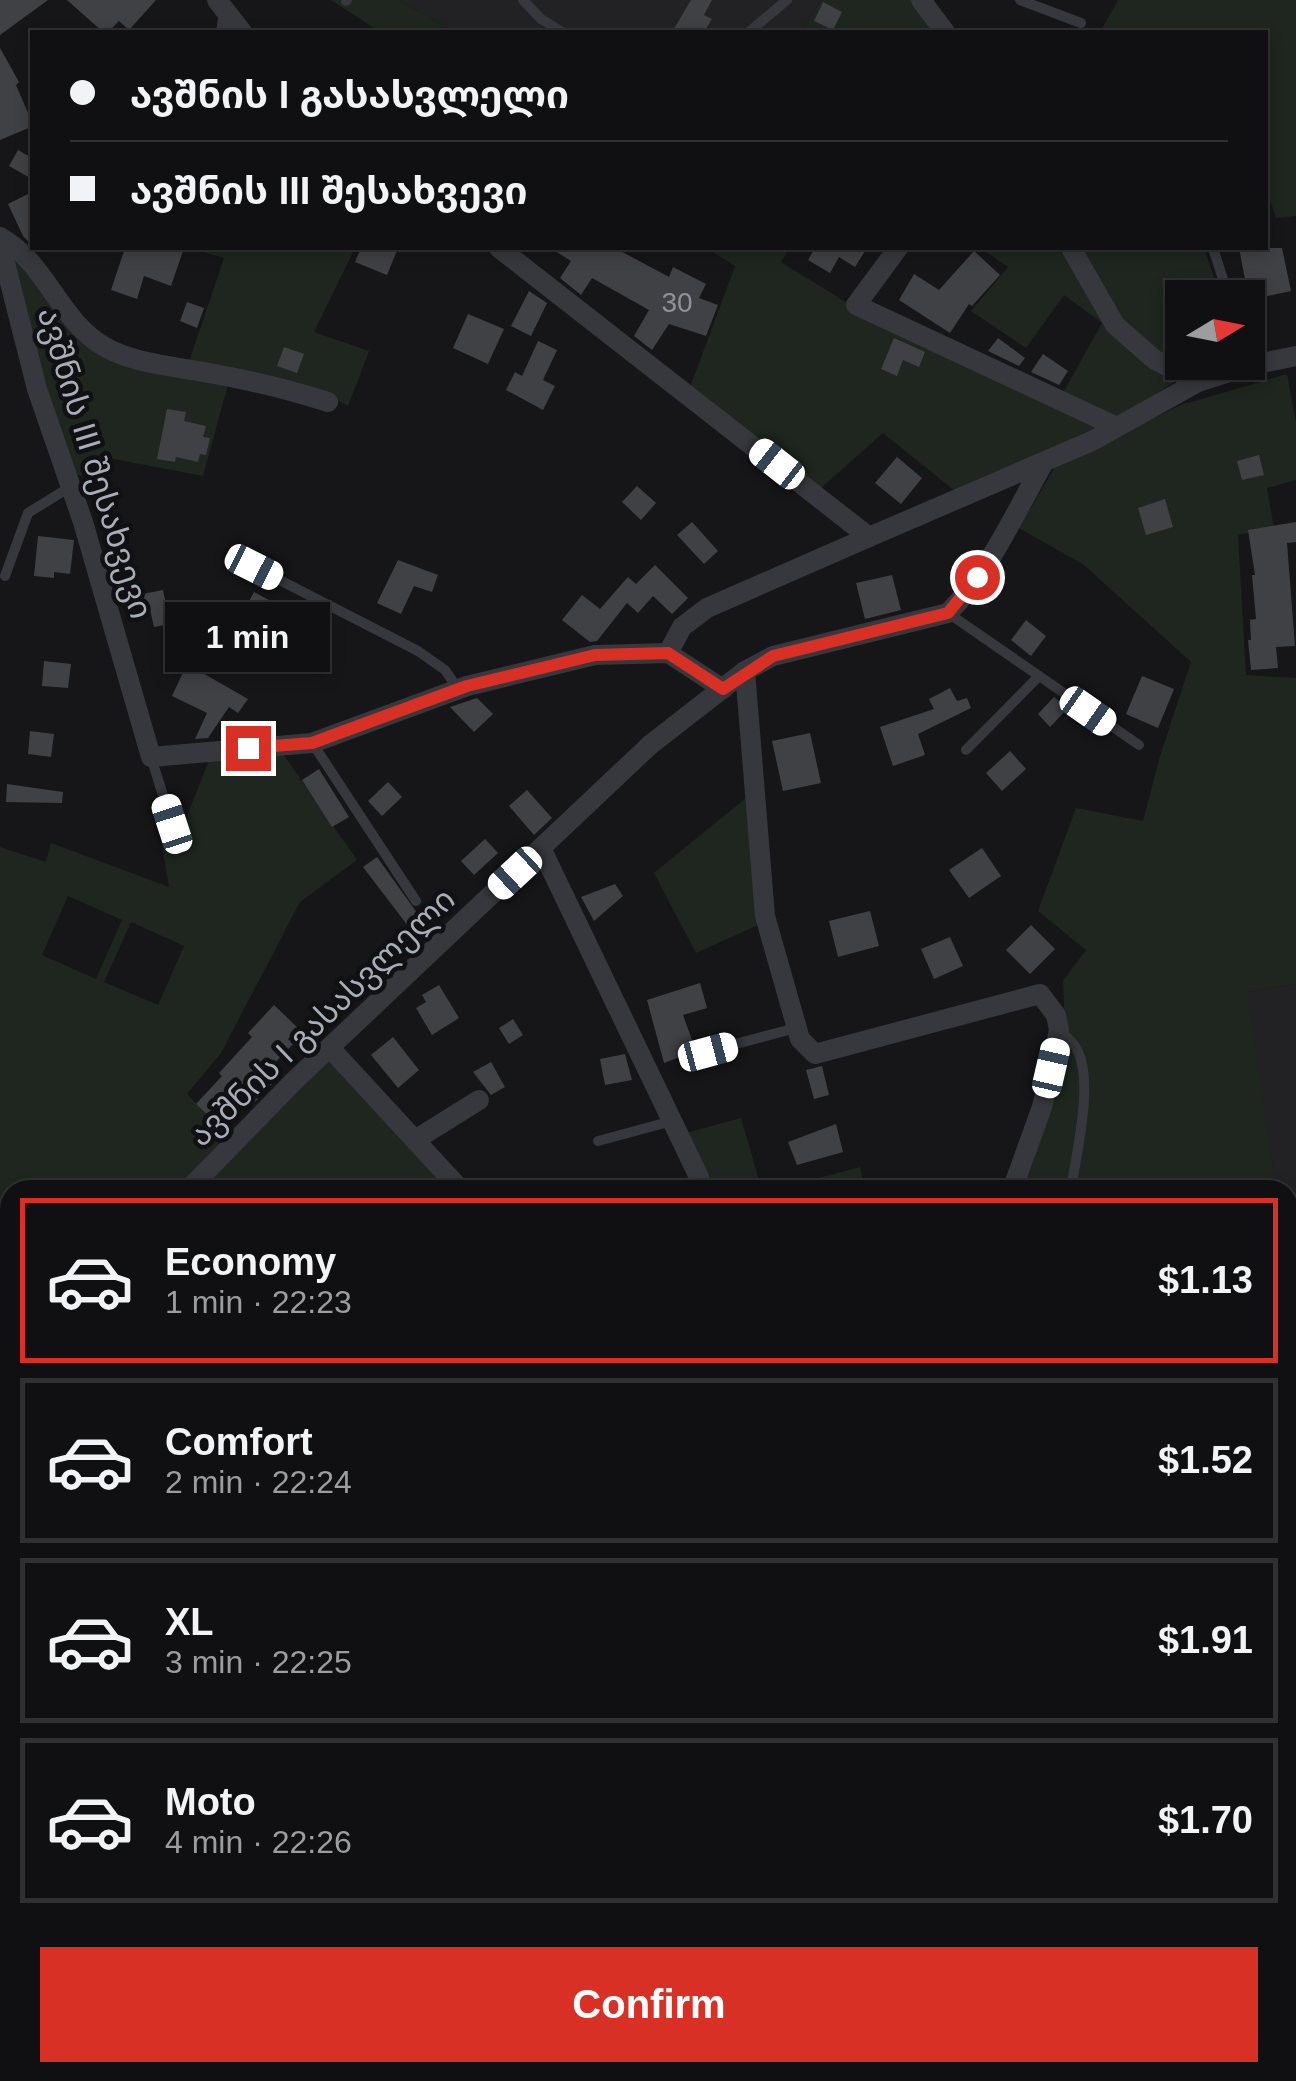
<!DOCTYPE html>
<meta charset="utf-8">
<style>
:root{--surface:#101012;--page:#19191b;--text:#f1f3f6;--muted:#9c9d9f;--line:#303032;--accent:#d93025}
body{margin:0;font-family:Helvetica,"Noto Sans Georgian",sans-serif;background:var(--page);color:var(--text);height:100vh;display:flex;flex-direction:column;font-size:38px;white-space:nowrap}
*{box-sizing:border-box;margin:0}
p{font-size:32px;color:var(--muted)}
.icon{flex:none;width:55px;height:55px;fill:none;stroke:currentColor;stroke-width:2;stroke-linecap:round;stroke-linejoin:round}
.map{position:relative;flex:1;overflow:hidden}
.details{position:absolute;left:0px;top:1180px;width:1298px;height:902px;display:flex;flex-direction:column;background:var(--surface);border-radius:30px 30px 0 0;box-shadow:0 5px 15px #0003,0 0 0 2px var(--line)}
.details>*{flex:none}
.hud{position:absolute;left:30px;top:30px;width:1238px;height:220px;border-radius:0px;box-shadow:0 5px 15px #0003,0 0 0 2px var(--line);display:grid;align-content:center;height:220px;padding:0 40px;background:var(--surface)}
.needle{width:65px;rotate:80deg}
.fabs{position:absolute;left:1165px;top:280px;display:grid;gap:20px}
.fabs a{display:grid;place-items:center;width:100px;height:100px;border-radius:0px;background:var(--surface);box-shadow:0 5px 15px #0003,0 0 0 2px var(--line);font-size:50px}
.end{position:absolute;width:45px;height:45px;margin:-22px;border:12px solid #d93025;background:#fff;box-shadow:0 0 0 5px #fff}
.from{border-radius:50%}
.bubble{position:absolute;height:70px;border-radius:0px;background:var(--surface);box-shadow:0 5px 15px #0003,0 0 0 2px var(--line);font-size:32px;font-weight:700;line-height:70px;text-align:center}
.car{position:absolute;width:30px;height:60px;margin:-30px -15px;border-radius:12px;box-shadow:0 0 8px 2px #0007;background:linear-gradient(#fff 24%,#345 0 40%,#fff 0 76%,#345 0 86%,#fff 0)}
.hud b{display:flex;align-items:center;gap:35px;height:95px;font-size:38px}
.hud b+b{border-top:2px solid var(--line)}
.hud i{width:25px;height:25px;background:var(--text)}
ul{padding:18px 0 0;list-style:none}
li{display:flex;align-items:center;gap:30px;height:165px;margin:0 20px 15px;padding:0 20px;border:5px solid var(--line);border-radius:0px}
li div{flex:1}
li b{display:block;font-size:38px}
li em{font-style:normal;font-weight:700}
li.selected{border-color:var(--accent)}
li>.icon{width:90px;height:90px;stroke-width:1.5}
.cta{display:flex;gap:20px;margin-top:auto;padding:20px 40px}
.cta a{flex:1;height:115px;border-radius:0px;background:var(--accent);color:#fff;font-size:40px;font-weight:700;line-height:115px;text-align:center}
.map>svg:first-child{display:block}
</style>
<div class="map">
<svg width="1296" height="2081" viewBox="0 0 1296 2081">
<rect width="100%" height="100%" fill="#161618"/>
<g fill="#222225">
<polygon points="398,0 821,0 801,32 456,32"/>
<polygon points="1296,984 1296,1255 1288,1256 1288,1190 1276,1190 1246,991"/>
</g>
<g fill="#1e261f" fill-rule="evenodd">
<polygon points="331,0 398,0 456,32 380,32"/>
<polygon points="821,0 911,0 935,32 801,32"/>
<polygon points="1118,0 1296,0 1296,216 1276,218 1265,184 1265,32 1100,32"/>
<polygon points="190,248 355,248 314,332 369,351 348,406 332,397 189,362 224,258"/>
<polygon points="707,248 790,248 781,262 878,322 1102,428 956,492 883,433 820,489 689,390 735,266"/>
<polygon points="980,248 1063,248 1111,327 1147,367 1174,382 1118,420 1060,398 1102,323 1064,295 1026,348 971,311 1008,267"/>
<path d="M1078,248H1204L1221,297L1182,298V362L1219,363C1140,378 1111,305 1078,248Z"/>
<polygon points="9,252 77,333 229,381 203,476 93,455 89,475 73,475 51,409"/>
<polygon points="1287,374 1296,422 1296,480 1267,488 1274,528 1238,535 1246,675 1296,678 1296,984 1247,991 1276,1190 1022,1190 1066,1051 1063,981 1086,950 1038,911 1076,808 1143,821 1160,756 1191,662 1084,565 1019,528 1056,465 1181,405"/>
<path d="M281,751L357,860L300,902L221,1053L187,1094L226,1135L176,1190H10V1270L0,1273V847L46,862L51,843L169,887L161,840L175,846L210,758ZM68,896L122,920L96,979L42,955ZM131,922L184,946L158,1005L104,982Z"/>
<polygon points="746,798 758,925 696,953 654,873"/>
<polygon points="331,1059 451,1190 194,1190 287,1096"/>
<polygon points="741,1118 762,1190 711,1190 686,1133"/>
<polygon points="860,1167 865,1190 774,1190"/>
<polygon points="1296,1255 1296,1384 1288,1384 1288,1256"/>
<polygon points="10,1536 10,2072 293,2072 297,2081 0,2081 0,1540"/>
<polygon points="1288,1656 1296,1657 1296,1800 1288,1800"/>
<polygon points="1296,1952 1296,2024 1288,2025 1288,1953"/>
<polygon points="342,2072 1021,2072 1021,2073 1020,2081 326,2081"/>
</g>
<g fill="#404145">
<polygon points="0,0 48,0 0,35"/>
<polygon points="67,0 156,0 129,30 119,21 108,32 103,32"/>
<polygon points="691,0 712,0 704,15 712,19 704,32 672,32"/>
<polygon points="823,2 842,12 833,30 814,21"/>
<polygon points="0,48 19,82 16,85 31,120 31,127 0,140"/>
<polygon points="18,150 32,158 32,179 9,166"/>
<polygon points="32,192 32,245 23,236 8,204"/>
<polygon points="125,248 184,248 171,286 144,276 137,299 111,290"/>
<polygon points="361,248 398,248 387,275 355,262"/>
<polygon points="550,248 615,248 669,277 673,267 706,284 699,298 718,305 706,336 669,324 652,350 634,336 649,310 592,278 581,295 560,278 571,261"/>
<polygon points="815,248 867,248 855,267 839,257 830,273 808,260"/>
<polygon points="1239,248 1282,248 1291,291 1249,300"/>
<polygon points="974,251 1000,275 972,306 969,304 950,333 899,300 914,274 939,290"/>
<polygon points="529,291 547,303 531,336 511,326"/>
<polygon points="187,302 204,308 197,328 180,321"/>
<polygon points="468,314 504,329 488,364 453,348"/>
<polygon points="894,338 925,352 919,367 903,360 897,376 881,369"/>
<polygon points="998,338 1025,358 1019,366 988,351"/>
<polygon points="538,341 557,350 543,380 555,386 543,410 506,390 515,372 522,376"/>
<polygon points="284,347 304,354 297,373 277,366"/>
<polygon points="1043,354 1068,371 1059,385 1031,372"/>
<polygon points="167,409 186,412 184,421 206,426 203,437 210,438 206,455 200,454 198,462 176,457 175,462 157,459"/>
<polygon points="1259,455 1264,475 1242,480 1237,461"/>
<polygon points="897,457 922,478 901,504 875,483"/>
<polygon points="637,486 656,503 641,520 622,502"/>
<polygon points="1165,499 1173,527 1146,535 1138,508"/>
<polygon points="692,522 718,551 704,564 677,535"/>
<polygon points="1296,522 1296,542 1287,543 1295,646 1276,647 1278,668 1251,670 1248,640 1251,640 1250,620 1256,619 1252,575 1255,575 1248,530"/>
<polygon points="38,536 74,540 70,574 54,572 54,578 34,576"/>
<polygon points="398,560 438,575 432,592 414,586 401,614 377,603"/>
<polygon points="655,565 688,598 672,614 653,596 638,613 627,603 597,641 590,642 562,620 582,595 600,609 628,577 636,584"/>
<polygon points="892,575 901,610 865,619 856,583"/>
<polygon points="163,590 170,624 154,627 150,609 131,613 127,597"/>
<polygon points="254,592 291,612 272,647 235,627"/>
<polygon points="1026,620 1046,636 1031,656 1011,640"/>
<polygon points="44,661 71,664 68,688 42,686"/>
<polygon points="187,664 248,699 238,713 229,707 208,738 195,739 207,713 172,696"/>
<polygon points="1142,676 1174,689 1158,728 1126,714"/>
<polygon points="950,688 957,701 967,698 971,708 918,734 925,755 893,766 880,727 934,709 929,699"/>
<polygon points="1054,697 1068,708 1050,727 1038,714"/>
<polygon points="477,698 493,714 474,732 450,707"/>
<polygon points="30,731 54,734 51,757 28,754"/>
<polygon points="810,733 821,783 783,791 772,741"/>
<polygon points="1010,751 1026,769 1002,791 986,773"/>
<polygon points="319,769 349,817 332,827 302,780"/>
<polygon points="388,782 402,797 382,816 368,801"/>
<polygon points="7,784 63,792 62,803 6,802"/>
<polygon points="527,790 552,818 534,835 509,806"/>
<polygon points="485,839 498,853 474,875 461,861"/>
<polygon points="982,848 1001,876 969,898 949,870"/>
<polygon points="377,857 420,917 408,926 363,867"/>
<polygon points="615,884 623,896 594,921 581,897"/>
<polygon points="870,911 879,946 838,957 829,921"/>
<polygon points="1031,925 1055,949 1030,974 1006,950"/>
<polygon points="950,937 963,966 934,979 921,949"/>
<polygon points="700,983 707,1008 683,1015 696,1051 664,1063 647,1000"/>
<polygon points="439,985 459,1018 432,1035 416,1008 426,1002 422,995"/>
<polygon points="274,1005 299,1029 288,1039 293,1044 263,1075 272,1084 252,1105 240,1094 215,1122 196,1104 222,1076 219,1073 252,1037 248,1033"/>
<polygon points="513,1019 523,1035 509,1044 499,1028"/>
<polygon points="393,1037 419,1070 398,1088 371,1055"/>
<polygon points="625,1054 632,1080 605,1085 600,1059"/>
<polygon points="491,1062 505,1087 491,1095 473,1072"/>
<polygon points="822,1066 829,1095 814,1099 806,1070"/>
<polygon points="836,1124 843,1152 797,1165 788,1142"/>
</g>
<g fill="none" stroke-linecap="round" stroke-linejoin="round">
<g stroke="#3d3f44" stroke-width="4" stroke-dasharray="5 8" stroke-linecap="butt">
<polyline points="95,2081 122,2072"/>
<polyline points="129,2081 135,2072"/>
<polyline points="552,2081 556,2072"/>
<polyline points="684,2081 684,2072"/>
</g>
<g stroke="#37383d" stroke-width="10">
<polyline points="523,0 541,19 562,32"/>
<polyline points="1020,0 1081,23"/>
<polyline points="346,1 347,0"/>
<polyline points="221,32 224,11"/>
<polyline points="749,32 787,0"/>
<polyline points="1213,248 1229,298"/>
<polyline points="254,567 418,651 445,670 458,689"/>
<polyline points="5,576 28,513 70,487"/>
<polyline points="948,613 1139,745"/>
<polyline points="313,744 416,901"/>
<polyline points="966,750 1039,676"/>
<polyline points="151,757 172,824"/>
<path d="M1059,1030C1064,1035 1072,1041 1076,1048C1095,1079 1076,1154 1071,1190"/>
<polyline points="709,1051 796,1028"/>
<polyline points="598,1141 672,1121"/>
<polyline points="1288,1461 1296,1460"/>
<polyline points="1288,1637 1296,1639"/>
</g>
<g stroke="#37383d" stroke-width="20">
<polyline points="217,0 242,32"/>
<polyline points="921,0 945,32"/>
<path d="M0,237C46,262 59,321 105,347C135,364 174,366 209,373C249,380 288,389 328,402"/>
<polyline points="0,243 37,389 83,522 151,757 312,743 467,686 595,655 668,653 723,689"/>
<polyline points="499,248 869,537 1092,441 1198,382 1252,365 1296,356"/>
<polyline points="898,248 856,305 1117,427"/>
<polyline points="1071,248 1115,325 1155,360 1198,382"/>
<polyline points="668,653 682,627 707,608 869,537"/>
<polyline points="745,671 765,916 800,1039 815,1054 1040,994 1056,1015 1059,1030 1042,1107 1012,1190"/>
<polyline points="541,848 699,1177 702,1190"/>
<polyline points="330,1048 461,1190"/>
<polyline points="415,1140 479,1100"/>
<path d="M188,1190L295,1080L650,745L745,671L773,656L948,613C989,572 1015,513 1044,462"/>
<polyline points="0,1279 10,1277"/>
<polyline points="0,1531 10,1527"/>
<polyline points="0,1753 10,1746"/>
</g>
</g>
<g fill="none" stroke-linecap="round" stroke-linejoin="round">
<polyline stroke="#d93025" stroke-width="12" points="248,748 312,743 467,686 595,655 668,653 723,689 773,656 948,613 977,577"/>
</g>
<g text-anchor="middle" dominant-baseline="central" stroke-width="9" stroke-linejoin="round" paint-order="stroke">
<g font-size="28" fill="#8e929b">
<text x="677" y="302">30</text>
</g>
<g font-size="32" fill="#a8adb8" stroke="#111113">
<text transform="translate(95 463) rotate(73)">ავშნის III შესახვევი</text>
<text transform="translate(322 1017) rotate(-44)">ავშნის I გასასვლელი</text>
</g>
</g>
</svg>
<div class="fabs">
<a><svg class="needle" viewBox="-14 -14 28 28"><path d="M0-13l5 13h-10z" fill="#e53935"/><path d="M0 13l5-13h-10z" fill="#9c9d9f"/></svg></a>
</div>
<i class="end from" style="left:977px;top:577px"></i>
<i class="end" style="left:248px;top:748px"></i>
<div class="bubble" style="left:165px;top:602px;width:165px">1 min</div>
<i class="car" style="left:777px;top:464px;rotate:308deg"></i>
<i class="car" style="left:254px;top:567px;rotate:117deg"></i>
<i class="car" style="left:1088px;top:711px;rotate:125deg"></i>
<i class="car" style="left:172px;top:824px;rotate:342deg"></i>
<i class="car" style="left:515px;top:873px;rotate:227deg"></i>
<i class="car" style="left:708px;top:1052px;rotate:75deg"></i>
<i class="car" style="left:1051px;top:1068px;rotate:13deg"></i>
<div class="hud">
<b><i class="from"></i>ავშნის I გასასვლელი</b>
<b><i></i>ავშნის III შესახვევი</b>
</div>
<section class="details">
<ul>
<li class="selected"><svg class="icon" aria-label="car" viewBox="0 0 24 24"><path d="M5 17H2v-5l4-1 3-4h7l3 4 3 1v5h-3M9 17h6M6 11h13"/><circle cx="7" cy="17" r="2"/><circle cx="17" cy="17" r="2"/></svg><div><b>Economy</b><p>1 min · 22:23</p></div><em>$1.13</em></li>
<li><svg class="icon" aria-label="car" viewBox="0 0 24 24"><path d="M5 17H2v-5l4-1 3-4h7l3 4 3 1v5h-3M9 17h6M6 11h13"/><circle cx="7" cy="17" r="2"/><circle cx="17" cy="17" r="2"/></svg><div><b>Comfort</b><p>2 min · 22:24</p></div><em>$1.52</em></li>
<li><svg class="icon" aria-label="car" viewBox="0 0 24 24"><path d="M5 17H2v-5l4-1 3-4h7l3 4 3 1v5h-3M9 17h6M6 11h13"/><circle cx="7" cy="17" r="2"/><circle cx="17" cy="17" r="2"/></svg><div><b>XL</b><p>3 min · 22:25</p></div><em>$1.91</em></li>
<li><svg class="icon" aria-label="car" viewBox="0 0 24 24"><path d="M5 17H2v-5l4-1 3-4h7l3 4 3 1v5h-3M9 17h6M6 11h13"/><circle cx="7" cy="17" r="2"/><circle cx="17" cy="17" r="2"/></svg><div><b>Moto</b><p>4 min · 22:26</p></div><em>$1.70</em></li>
</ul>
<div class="cta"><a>Confirm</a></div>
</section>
</div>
